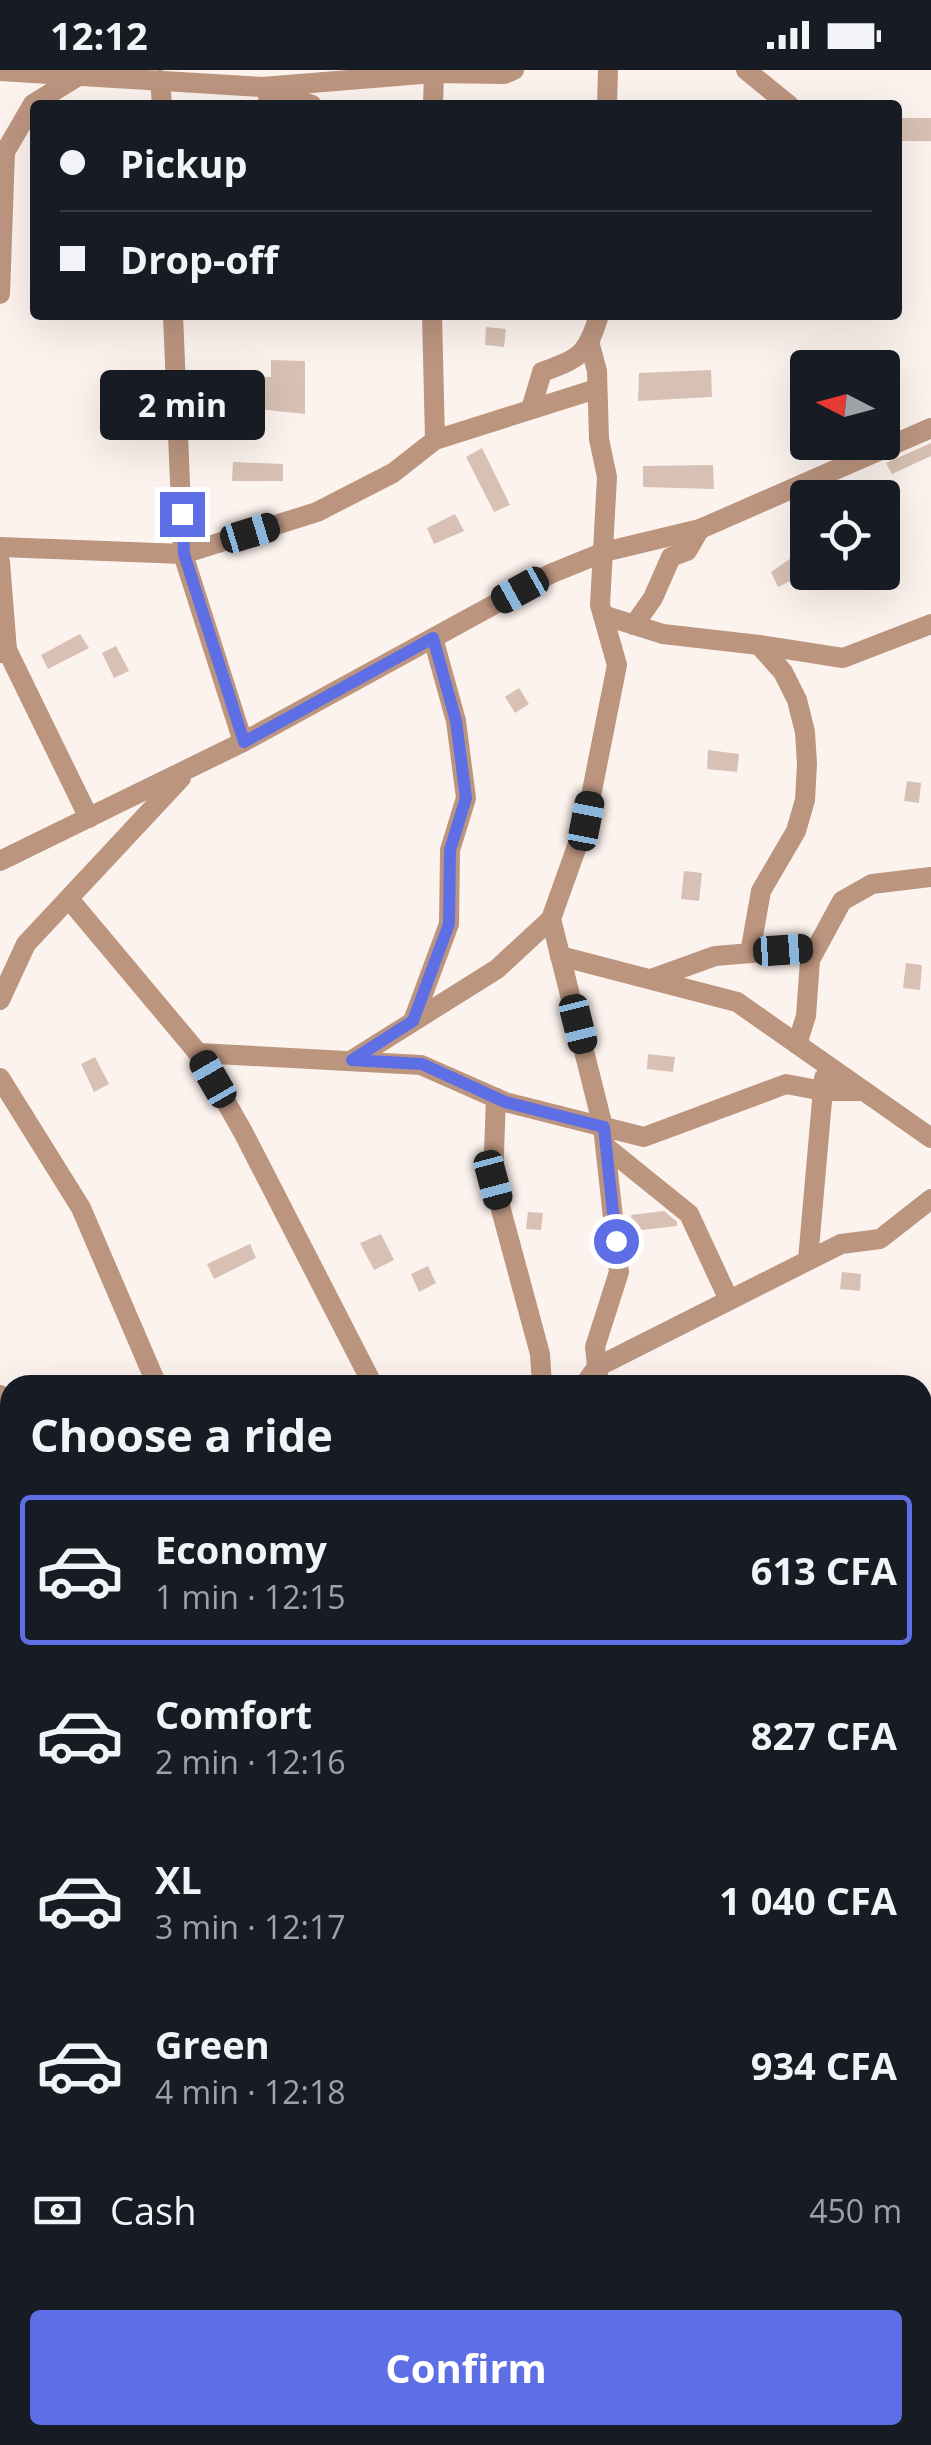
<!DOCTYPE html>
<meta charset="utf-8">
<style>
:root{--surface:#171b24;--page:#242831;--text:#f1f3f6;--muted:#9ea1a6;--line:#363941;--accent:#5e6fe6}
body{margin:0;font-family:"Open Sans",sans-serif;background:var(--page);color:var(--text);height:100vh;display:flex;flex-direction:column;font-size:38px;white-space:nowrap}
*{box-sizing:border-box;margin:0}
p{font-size:32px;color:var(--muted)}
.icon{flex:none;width:55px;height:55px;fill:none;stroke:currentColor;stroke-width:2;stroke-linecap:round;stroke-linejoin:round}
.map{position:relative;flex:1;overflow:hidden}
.sheet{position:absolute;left:0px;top:1305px;width:932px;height:1070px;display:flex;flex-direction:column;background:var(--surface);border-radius:30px 30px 0 0;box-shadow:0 10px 40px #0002}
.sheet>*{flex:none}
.guide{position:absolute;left:30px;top:30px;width:872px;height:220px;border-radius:10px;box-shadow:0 10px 40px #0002;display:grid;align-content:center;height:220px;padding:0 30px;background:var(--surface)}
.needle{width:65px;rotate:276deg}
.fabs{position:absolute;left:790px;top:280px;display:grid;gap:20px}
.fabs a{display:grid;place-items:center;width:110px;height:110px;border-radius:10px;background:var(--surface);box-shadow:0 10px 40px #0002;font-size:50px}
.end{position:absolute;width:45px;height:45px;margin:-22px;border:12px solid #5e6fe6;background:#fff;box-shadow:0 0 0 5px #fff}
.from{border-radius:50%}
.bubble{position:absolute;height:70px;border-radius:10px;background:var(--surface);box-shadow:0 10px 40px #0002;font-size:32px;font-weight:700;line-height:70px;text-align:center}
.car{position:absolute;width:30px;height:60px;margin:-30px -15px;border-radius:12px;box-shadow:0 0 8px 2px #0007;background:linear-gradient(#222 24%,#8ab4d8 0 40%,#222 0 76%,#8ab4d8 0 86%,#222 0)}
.guide b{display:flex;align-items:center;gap:35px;height:95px;font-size:38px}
.guide b+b{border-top:2px solid var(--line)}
.guide i{width:25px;height:25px;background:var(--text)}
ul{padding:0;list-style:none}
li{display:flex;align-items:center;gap:30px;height:150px;margin:0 20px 15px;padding:0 10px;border:5px solid transparent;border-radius:10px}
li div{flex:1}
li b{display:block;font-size:38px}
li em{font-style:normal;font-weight:700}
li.on{border-color:var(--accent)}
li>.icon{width:90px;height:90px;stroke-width:1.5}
h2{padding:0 30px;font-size:45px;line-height:120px}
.pay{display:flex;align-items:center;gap:25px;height:110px;padding:0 30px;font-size:38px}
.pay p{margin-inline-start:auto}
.primary-button{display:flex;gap:20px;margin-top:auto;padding:20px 30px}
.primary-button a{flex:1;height:115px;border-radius:10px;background:var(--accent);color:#fff;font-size:40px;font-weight:700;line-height:115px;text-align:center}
.status{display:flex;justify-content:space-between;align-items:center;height:70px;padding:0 50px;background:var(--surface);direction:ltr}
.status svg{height:28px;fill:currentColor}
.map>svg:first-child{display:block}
</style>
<div class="status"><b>12:12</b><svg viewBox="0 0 49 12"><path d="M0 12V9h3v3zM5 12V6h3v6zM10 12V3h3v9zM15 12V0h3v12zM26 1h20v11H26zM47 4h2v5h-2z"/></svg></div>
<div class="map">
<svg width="931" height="2375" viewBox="0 0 931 2375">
<rect width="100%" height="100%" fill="#fdf3ee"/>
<g fill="#d8c0b4">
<rect x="902" y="48" width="29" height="23"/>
<polygon points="486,257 506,259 504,277 485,275"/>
<polygon points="271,290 305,291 305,344 258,339 207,342 207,305 271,307"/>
<polygon points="711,300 712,327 638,331 639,303"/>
<polygon points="931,373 931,386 892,404 886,393"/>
<polygon points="482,378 510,435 494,442 466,387"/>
<polygon points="233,392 283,394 283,411 232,411"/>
<polygon points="713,395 714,419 643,417 643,396"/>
<polygon points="455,444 464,461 434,474 427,458"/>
<polygon points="791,488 799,507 778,517 771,502"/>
<polygon points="80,564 89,578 48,599 41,585"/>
<polygon points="116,576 129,601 114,608 102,583"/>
<polygon points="519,618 529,634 515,643 505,627"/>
<polygon points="708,680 739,684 737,702 707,699"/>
<polygon points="907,711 921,713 919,733 904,731"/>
<polygon points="684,801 702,803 699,831 681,829"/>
<polygon points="906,893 922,895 920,920 903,918"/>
<polygon points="648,984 675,987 673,1002 647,999"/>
<polygon points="95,987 109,1014 94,1022 81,994"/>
<polygon points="664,1141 677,1152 677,1156 633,1161 631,1145"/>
<polygon points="528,1142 543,1143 541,1160 526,1159"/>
<polygon points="381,1164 394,1190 374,1200 360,1173"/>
<polygon points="250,1174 256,1188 214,1209 207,1194"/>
<polygon points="428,1196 436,1213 419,1222 411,1204"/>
<polygon points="842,1202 861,1204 860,1221 840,1219"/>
</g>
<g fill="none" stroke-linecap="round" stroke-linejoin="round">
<g stroke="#bc957f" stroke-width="20">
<polyline points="746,0 789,35"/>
<polyline points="0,1 262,17 434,3 504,4 514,0"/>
<polyline points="160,10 162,35"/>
<polyline points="268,27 289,27 312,35"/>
<polyline points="433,35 434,3"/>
<polyline points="607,35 608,0"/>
<polyline points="0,224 5,82 33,34 80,5"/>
<polyline points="173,245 183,484 243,672"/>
<polyline points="432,245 435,370"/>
<polyline points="590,275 597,301 599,369 607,407 600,535 617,595 586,751 551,849 603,1057 619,1202 595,1277 599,1315"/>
<path d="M531,339L542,302C580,288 587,285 599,245"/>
<polyline points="0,477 183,484 317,442 393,403 435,370 596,319"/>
<polyline points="0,492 7,580"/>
<polyline points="603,545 663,564 759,575 783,602 797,630 805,662 807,694 805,730 796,761 761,821 750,883"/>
<polyline points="634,555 653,528 671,487 687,481 700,459"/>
<polyline points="759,575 843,588 931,554"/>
<polyline points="0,583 7,580 89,748"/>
<polyline points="0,791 243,672 550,504 604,482 700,459 931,358"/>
<polyline points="69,829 198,983 421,995 505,1032 644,1067 786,1014 823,1021 864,1021"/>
<polyline points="560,886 737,932 931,1068"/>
<polyline points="654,908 715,886 815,878"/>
<polyline points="0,930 26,874 181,708"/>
<polyline points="413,951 449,854 450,780 466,728 456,651 433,568"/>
<polyline points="797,974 806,946 810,890 842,831 872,814 931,807"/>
<polyline points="198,983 243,1062 373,1315"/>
<polyline points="352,990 497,899 551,849"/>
<polyline points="0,1008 81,1138 157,1315"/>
<polyline points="496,1028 493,1110 540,1284 542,1315"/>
<polyline points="606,1077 689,1144 729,1230"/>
<polyline points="808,1190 824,1008"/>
<polyline points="584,1315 597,1297 841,1174 880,1169 931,1129"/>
<polyline points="0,1325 10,1332"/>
<polyline points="922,1551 931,1546"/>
<polyline points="922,1783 931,1780"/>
<polyline points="0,1893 10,1891"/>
<polyline points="922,2185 931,2190"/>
<polyline points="730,2375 734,2365"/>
</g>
</g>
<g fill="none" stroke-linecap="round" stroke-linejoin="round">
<polyline stroke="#5e6fe6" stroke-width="12" points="182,444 184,484 244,672 433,568 456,651 466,728 450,780 449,854 413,951 352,990 422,994 505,1032 604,1057 616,1171"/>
</g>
</svg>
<div class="fabs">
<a><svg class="needle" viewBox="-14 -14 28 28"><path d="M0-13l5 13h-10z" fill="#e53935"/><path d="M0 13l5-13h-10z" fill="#9ea1a6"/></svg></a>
<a><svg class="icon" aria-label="locate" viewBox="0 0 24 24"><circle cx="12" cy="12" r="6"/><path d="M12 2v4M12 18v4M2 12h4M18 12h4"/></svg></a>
</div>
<i class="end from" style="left:616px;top:1171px"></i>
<i class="end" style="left:182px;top:444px"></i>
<div class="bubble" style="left:100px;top:300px;width:165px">2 min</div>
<i class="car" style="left:250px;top:463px;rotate:73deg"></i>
<i class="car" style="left:520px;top:520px;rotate:241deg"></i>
<i class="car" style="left:586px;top:751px;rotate:11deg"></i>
<i class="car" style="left:783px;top:880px;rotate:86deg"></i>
<i class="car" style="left:578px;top:954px;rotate:166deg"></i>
<i class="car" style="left:213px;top:1009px;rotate:330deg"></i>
<i class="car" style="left:493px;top:1110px;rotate:165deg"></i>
<div class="guide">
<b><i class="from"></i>Pickup</b>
<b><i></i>Drop-off</b>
</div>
<section class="sheet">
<h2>Choose a ride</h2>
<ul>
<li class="on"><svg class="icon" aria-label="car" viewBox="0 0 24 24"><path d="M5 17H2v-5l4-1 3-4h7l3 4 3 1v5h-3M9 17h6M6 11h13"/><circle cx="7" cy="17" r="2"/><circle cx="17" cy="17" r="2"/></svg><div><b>Economy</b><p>1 min · 12:15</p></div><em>613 CFA</em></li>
<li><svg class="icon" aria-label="car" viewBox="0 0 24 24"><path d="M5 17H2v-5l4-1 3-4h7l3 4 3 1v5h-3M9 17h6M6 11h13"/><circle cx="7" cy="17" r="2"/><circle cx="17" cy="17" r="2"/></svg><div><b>Comfort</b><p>2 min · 12:16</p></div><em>827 CFA</em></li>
<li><svg class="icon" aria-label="car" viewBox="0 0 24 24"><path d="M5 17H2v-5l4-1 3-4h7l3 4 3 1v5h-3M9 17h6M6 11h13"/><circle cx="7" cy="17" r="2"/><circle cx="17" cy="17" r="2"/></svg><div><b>XL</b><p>3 min · 12:17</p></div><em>1 040 CFA</em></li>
<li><svg class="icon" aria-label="car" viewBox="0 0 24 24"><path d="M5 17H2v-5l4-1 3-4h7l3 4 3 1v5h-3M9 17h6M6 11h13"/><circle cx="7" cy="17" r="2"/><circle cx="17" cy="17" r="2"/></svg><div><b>Green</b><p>4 min · 12:18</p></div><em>934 CFA</em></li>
</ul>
<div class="pay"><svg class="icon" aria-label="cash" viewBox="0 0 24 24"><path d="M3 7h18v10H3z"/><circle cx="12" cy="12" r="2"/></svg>Cash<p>450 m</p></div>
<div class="primary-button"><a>Confirm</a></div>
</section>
</div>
